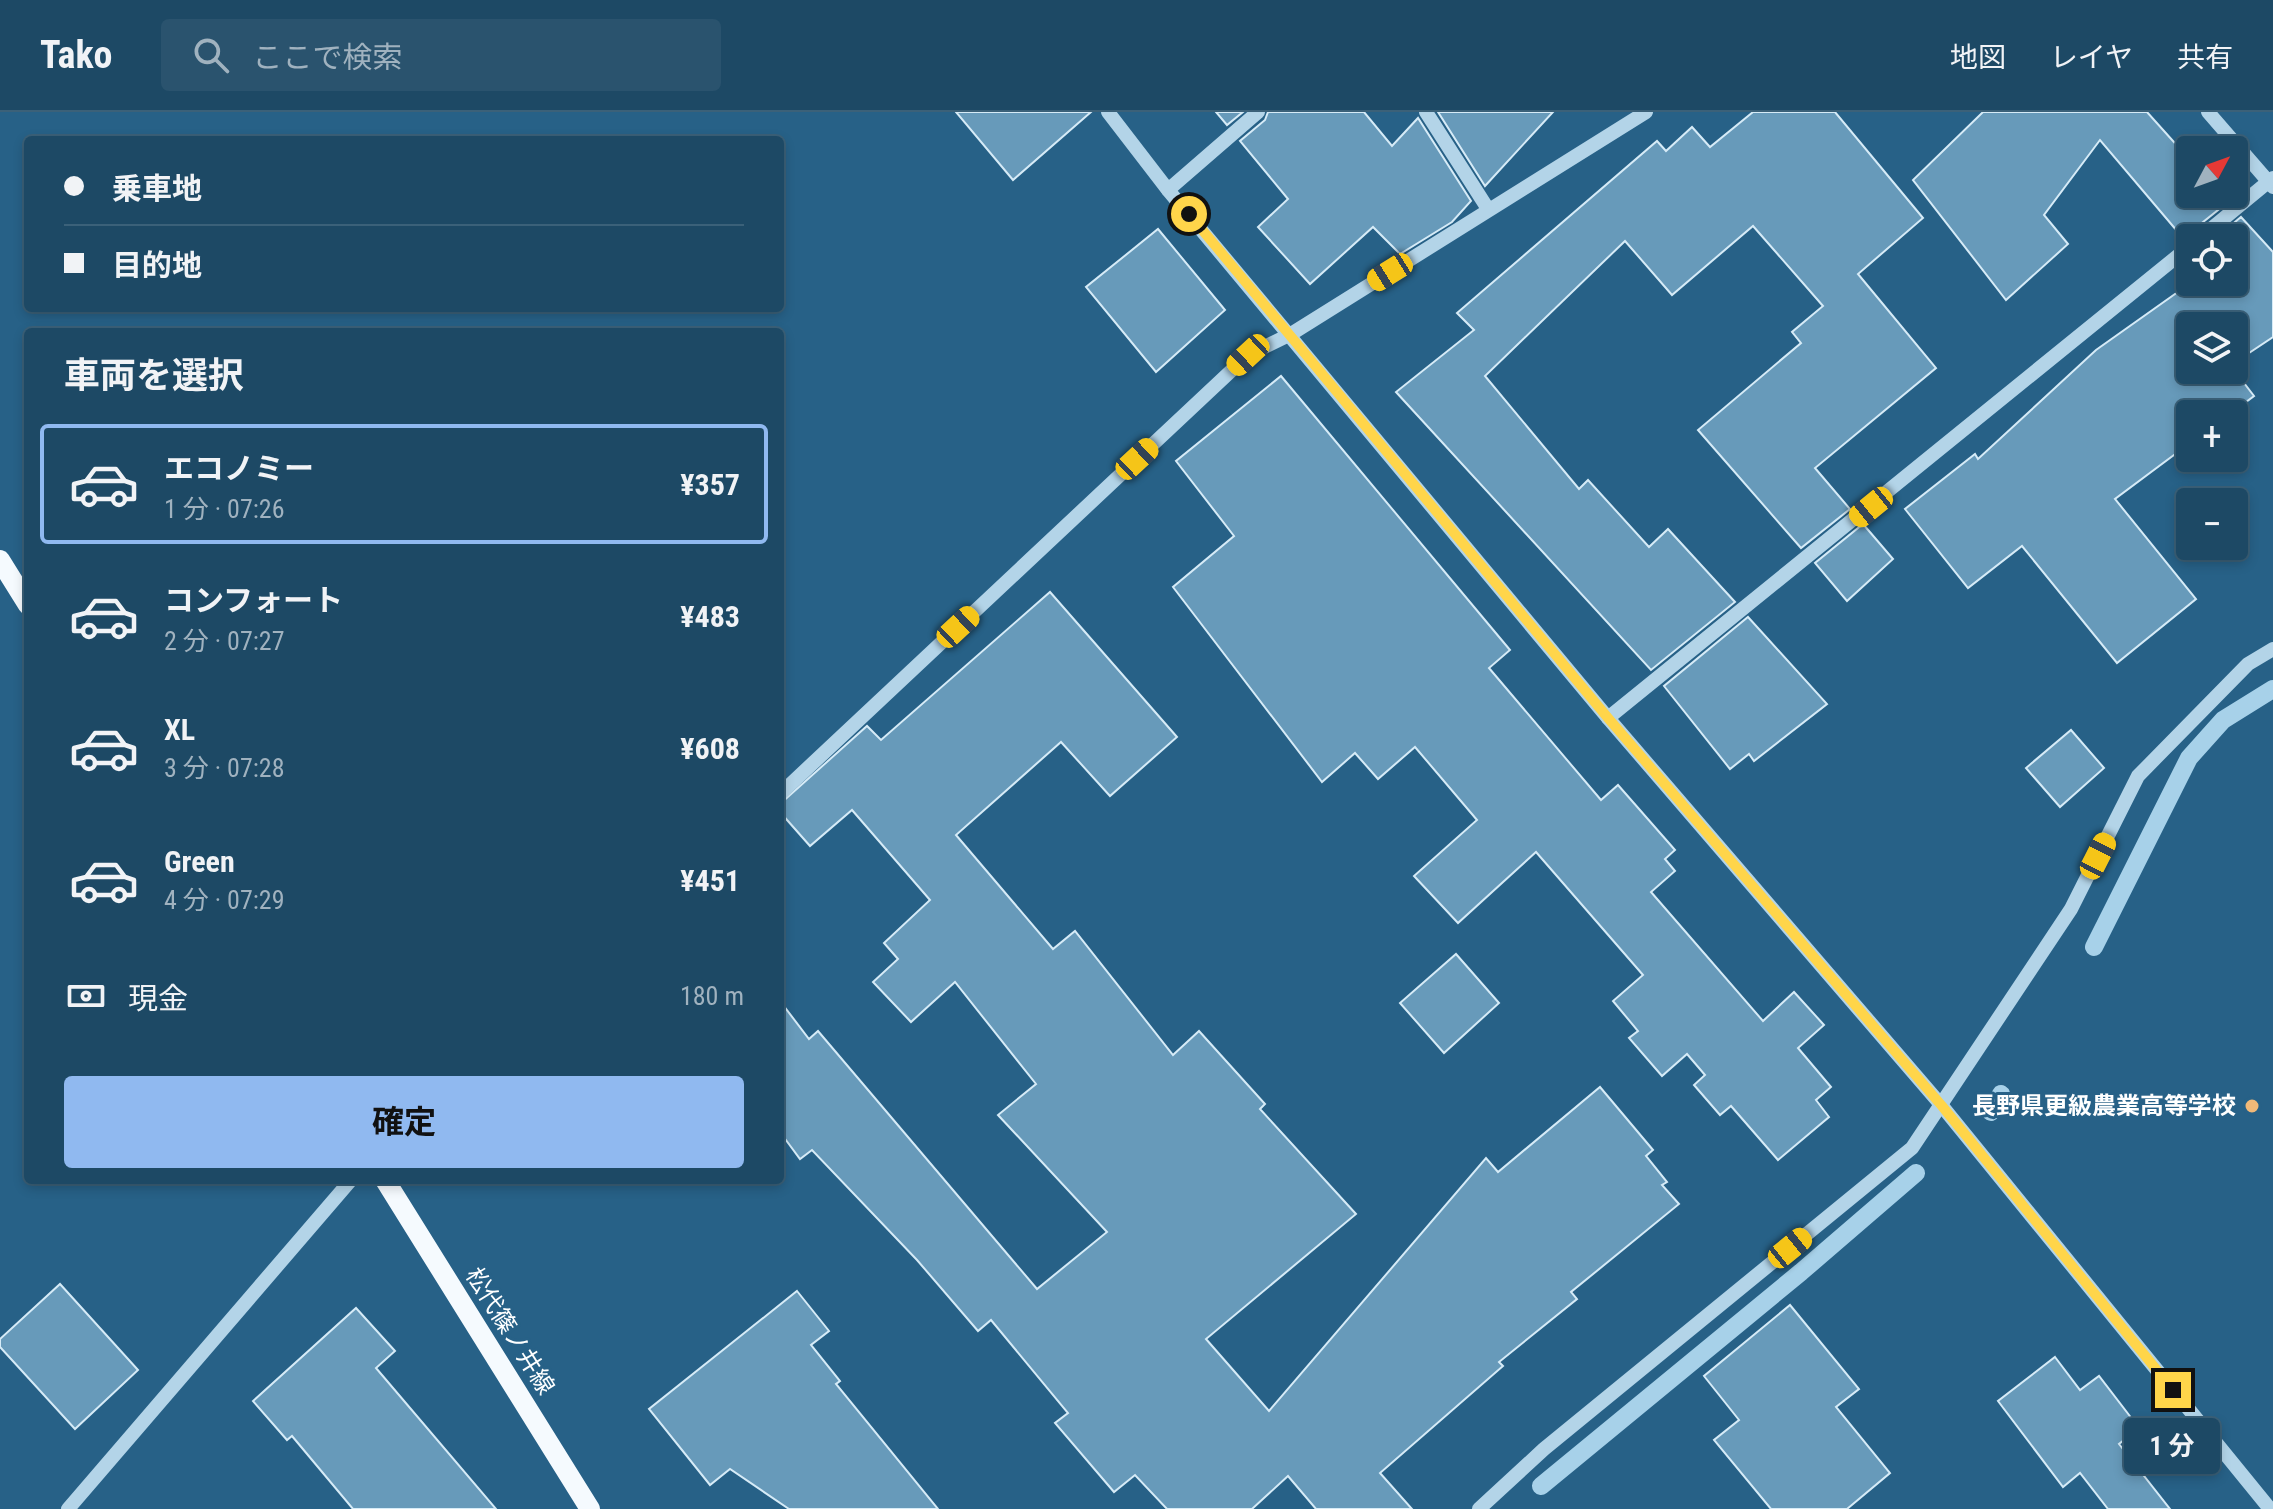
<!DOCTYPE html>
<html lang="ja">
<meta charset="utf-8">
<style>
:root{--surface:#1d4965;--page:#2a536e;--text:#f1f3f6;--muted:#a0b2bf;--line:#3b6179;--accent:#90b9f0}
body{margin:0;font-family:"Roboto Condensed","Noto Sans JP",sans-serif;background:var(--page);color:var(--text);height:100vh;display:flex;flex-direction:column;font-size:30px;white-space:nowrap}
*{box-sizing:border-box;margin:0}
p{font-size:26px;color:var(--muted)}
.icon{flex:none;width:44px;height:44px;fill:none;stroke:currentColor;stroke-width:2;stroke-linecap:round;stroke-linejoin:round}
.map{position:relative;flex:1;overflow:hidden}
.panel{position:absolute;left:24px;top:216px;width:760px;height:856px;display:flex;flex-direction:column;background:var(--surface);border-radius:8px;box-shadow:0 4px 12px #0003,0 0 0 2px var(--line)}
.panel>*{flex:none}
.hud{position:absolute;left:24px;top:24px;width:760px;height:176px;border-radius:8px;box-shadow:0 4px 12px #0003,0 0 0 2px var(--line);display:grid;align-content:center;height:176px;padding:0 40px;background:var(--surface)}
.needle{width:52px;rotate:49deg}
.fabs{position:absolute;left:2176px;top:24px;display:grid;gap:16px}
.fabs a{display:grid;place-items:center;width:72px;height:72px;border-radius:8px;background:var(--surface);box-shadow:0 4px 12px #0003,0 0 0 2px var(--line);font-size:40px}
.end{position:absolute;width:36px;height:36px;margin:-18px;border:10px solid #ffd54a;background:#111;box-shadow:0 0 0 4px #111}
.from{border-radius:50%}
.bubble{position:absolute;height:56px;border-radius:8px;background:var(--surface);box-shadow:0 4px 12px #0003,0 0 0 2px var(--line);font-size:26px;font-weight:700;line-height:56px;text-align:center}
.car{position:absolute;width:24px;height:48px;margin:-24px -12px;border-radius:10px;box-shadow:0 0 6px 2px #0007;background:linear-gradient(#f5c518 24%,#345 0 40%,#f5c518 0 76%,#345 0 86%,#f5c518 0)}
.hud b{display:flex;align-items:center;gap:28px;height:76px;font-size:30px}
.hud b+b{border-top:2px solid var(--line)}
.hud i{width:20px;height:20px;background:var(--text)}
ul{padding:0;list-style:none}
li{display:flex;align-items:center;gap:24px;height:120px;margin:0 16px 12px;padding:0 24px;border:4px solid transparent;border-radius:8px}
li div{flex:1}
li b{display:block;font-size:30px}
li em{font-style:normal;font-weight:700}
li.on{border-color:var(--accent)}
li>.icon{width:72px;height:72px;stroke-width:1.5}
h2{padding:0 40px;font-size:36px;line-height:96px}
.pay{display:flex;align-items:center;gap:20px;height:88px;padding:0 40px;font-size:30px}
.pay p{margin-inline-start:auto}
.cta{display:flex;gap:16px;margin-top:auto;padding:16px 40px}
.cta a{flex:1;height:92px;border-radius:8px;background:var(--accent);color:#111;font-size:32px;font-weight:700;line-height:92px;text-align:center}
header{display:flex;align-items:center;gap:48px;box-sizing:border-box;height:112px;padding:0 40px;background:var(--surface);border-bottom:2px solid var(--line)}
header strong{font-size:38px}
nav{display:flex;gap:44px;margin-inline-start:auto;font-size:28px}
.search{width:560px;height:72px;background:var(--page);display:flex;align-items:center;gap:20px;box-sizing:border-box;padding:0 28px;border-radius:8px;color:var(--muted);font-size:30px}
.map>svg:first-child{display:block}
</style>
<header>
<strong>Tako</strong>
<div class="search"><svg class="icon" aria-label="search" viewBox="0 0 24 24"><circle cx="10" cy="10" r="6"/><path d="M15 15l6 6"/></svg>ここで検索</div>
<nav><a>地図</a><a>レイヤ</a><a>共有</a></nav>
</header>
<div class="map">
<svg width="2273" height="1397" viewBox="0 0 2273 1397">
<rect width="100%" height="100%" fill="#276187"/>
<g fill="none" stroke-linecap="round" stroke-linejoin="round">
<g stroke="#a7d1e9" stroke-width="18">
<polyline points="2094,835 2189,646 2223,608 2273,577"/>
<polyline points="1991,1000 2001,982"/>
<polyline points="1541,1374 1801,1160 1916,1061"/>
</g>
</g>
<g fill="#679aba" stroke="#d6ebf7" stroke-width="2">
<polygon points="956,0 1091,0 1013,68"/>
<polygon points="1216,0 1243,0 1227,13"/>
<polygon points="1268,0 1364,0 1392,34 1418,6 1471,89 1452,110 1400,142 1373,115 1310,172 1258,115 1288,87 1240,29 1265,8"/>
<polygon points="1438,0 1553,0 1485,74"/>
<polygon points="1753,0 1835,0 1923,106 1858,162 1936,256 1815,356 1850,397 1801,436 1698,318 1801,231 1792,220 1823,194 1753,114 1672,183 1625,129 1485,264 1579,377 1588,368 1649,435 1668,417 1735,490 1651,558 1396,280 1474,218 1457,201 1657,29 1666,39 1692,15 1710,35"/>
<polygon points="1983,0 2147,0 2190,48 2190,82 2221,82 2228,90 2183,126 2100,28 2044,103 2068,132 2006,188 1913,68"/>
<polygon points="2241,105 2273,140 2273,225 2234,251 2234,214 2190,214 2190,258 2234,258 2254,284 2230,302 2190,302 2190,331 2115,387 2196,487 2117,551 2022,434 1968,476 1905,397 1975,342 1978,347 2096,238 2192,170 2234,170 2234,126 2216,126"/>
<polygon points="1158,117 1225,198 1156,260 1086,175"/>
<polygon points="1281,264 1510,538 1489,556 1601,688 1618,673 1675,738 1665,747 1675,759 1651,780 1763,909 1794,880 1824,913 1798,936 1831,975 1816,988 1829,1005 1778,1048 1731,994 1720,1003 1694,973 1705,963 1687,942 1662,964 1629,926 1638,919 1613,889 1643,863 1536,740 1458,811 1414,764 1477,708 1415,635 1378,667 1355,641 1322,670 1173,475 1234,424 1176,349"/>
<polygon points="1863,412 1893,447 1847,489 1815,451"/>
<polygon points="1050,480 1177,625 1110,684 1061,630 956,723 1053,837 1075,819 1173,943 1199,919 1265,992 1260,997 1356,1102 1206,1227 1269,1299 1486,1046 1498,1060 1600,975 1653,1038 1646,1044 1667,1070 1662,1073 1679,1092 1571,1180 1577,1187 1499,1250 1503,1254 1380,1361 1412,1397 1316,1397 1288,1364 1252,1397 1167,1397 1135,1363 1114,1380 1055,1311 1068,1301 991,1208 978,1219 917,1148 812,1038 800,1047 780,1020 780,889 809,927 818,919 1037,1177 1107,1120 998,1003 1036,972 955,870 911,910 873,870 898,847 884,831 930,788 852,698 810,734 780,700 780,692 867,614 881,628"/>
<polygon points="1748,505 1827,592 1754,649 1749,642 1730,657 1664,574"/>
<polygon points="2071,618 2104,656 2060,695 2026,656"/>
<polygon points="1456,842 1499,891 1444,941 1400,891"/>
<polygon points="60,1172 138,1258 75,1317 0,1235 0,1227"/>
<polygon points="797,1179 829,1219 811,1233 840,1269 836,1272 938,1397 789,1397 730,1357 710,1373 649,1297"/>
<polygon points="1790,1193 1859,1277 1836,1295 1890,1361 1847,1397 1771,1397 1714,1328 1739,1308 1704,1264"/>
<polygon points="356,1196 395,1239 376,1256 496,1397 353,1397 292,1324 287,1328 253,1289"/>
<polygon points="2055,1245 2080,1278 2099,1264 2139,1316 2119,1332 2170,1397 2108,1397 2080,1361 2063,1375 1998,1289"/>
</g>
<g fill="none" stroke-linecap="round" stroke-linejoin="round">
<g stroke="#b3d4e8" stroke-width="14">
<polyline points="1108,0 1168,78 1608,606 1942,994 2270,1397"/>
<polyline points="1426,0 1488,97"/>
<polyline points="2208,0 2273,75"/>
<polyline points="1168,78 1258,0"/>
<polyline points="2200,126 2273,66"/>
<polyline points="1608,606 2190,134"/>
<polyline points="780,682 1248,243 1291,222 1646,0"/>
<polyline points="68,1397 351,1068"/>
<polyline points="1479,1397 1544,1337 1912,1036 2071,797 2138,664 2248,552 2273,537"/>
</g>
<g stroke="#f5fafe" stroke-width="20">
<polyline points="0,448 28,493"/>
<polyline points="385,1068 590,1397"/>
</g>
</g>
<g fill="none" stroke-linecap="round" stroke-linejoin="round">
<polyline stroke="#ffd54a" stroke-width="10" points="1189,102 1608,606 1942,994 2173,1278"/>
</g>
<circle fill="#f1b978" stroke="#276187" stroke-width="3" cx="2252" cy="994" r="8"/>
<g text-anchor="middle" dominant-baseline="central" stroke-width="6" stroke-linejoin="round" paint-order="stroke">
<g font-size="24" font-weight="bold" fill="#fff" stroke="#276187" text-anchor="end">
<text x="2236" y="994">長野県更級農業高等学校</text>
</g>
<g font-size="24" fill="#fff" stroke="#276187">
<text transform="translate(510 1219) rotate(58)">松代篠ノ井線</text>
</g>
</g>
</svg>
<div class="fabs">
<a><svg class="needle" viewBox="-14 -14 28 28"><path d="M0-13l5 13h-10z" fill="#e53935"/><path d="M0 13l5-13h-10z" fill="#a0b2bf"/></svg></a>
<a><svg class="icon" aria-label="locate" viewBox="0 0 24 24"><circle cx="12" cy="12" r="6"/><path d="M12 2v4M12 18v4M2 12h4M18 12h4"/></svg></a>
<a><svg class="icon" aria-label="layers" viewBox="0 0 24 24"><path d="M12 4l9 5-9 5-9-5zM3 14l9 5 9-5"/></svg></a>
<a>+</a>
<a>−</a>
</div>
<i class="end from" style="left:1189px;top:102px"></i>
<i class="end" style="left:2173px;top:1278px"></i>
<div class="bubble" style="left:2124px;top:1306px;width:96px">1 分</div>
<i class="car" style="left:1390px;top:160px;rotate:238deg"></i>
<i class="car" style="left:1248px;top:243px;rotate:227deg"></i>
<i class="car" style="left:1137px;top:347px;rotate:47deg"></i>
<i class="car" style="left:1871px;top:395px;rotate:231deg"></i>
<i class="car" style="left:958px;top:515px;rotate:47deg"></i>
<i class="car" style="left:2098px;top:744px;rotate:27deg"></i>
<i class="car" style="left:1790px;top:1136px;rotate:51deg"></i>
<div class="hud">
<b><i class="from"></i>乗車地</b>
<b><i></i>目的地</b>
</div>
<section class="panel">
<h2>車両を選択</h2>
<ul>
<li class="on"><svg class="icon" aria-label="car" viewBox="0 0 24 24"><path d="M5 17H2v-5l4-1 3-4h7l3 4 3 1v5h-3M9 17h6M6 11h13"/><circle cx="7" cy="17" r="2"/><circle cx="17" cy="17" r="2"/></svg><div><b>エコノミー</b><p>1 分 · 07:26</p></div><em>¥357</em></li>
<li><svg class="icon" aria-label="car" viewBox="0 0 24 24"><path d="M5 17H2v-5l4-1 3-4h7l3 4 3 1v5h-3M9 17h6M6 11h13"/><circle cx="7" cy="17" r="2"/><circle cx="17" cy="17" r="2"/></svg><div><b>コンフォート</b><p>2 分 · 07:27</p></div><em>¥483</em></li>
<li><svg class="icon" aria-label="car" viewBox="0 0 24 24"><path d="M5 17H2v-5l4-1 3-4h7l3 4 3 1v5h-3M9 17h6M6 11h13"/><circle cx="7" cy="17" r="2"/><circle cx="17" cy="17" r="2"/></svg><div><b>XL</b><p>3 分 · 07:28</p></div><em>¥608</em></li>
<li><svg class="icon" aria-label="car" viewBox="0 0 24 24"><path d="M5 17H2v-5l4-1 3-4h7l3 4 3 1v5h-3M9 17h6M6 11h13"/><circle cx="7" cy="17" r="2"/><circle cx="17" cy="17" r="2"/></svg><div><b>Green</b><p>4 分 · 07:29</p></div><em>¥451</em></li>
</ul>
<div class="pay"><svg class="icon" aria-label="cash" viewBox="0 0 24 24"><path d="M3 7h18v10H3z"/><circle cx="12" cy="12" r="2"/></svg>現金<p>180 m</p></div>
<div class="cta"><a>確定</a></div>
</section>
</div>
